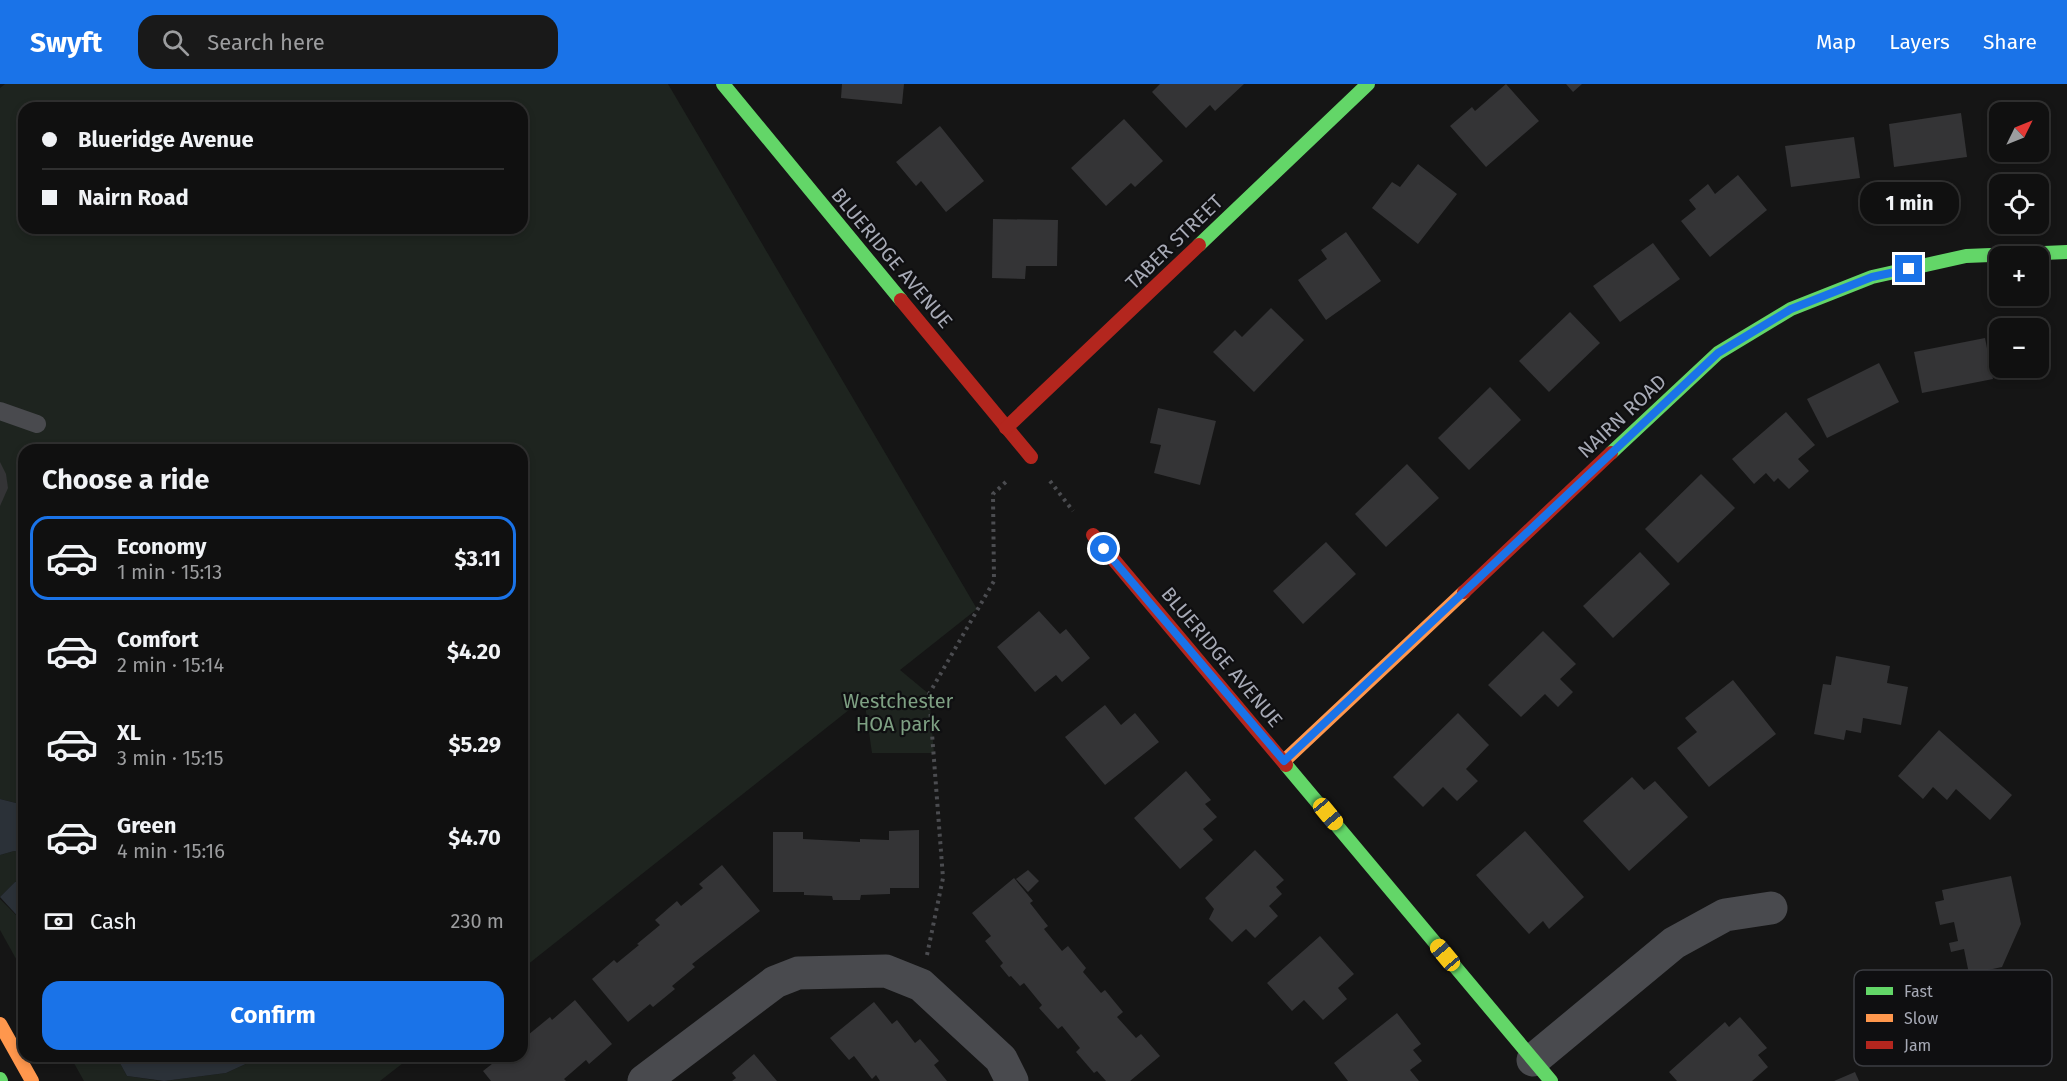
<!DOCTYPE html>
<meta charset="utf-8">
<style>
:root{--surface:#101010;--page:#191919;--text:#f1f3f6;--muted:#9c9d9f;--line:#303030;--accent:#1a73e8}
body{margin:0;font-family:"Fira Sans",sans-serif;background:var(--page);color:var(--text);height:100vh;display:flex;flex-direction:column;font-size:22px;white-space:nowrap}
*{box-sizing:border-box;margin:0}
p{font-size:20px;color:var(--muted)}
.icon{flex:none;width:33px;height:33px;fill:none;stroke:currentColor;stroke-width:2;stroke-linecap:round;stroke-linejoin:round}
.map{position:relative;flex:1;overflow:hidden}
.side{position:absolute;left:18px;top:360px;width:510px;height:618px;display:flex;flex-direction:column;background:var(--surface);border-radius:18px;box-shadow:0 3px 9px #0003,0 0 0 2px var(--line)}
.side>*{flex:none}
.top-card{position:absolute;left:18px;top:18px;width:510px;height:132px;border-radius:18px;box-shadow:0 3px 9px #0003,0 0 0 2px var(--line);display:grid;align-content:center;height:132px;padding:0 24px;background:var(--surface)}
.needle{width:39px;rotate:47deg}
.tools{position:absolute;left:1989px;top:18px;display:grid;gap:12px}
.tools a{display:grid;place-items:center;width:60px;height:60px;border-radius:12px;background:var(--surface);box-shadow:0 3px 9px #0003,0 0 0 2px var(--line);font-size:30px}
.end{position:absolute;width:27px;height:27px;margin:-14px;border:8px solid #1a73e8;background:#fff;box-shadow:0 0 0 3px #fff}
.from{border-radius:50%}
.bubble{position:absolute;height:42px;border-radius:18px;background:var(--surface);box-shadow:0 3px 9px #0003,0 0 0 2px var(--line);font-size:20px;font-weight:700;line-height:42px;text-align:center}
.car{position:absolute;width:18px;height:36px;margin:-18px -9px;border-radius:8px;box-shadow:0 0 4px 2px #0007;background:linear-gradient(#f5c518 24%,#345 0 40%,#f5c518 0 76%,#345 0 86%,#f5c518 0)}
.top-card b{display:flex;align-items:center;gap:21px;height:57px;font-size:22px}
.top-card b+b{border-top:2px solid var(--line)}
.top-card i{width:15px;height:15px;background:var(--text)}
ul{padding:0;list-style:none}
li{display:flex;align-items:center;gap:18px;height:84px;margin:0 12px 9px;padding:0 12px;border:3px solid transparent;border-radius:18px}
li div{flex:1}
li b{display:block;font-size:22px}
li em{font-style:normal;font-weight:700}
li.active{border-color:var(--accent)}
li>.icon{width:54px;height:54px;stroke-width:1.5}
h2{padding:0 24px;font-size:27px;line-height:72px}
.pay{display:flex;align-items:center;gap:15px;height:66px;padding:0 24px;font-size:22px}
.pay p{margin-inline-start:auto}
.action{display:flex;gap:12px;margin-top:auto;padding:12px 24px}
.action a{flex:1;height:69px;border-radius:18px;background:var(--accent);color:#fff;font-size:24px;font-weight:700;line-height:69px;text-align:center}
header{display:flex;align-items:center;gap:36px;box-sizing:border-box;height:84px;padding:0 30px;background:var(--accent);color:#fff}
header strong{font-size:28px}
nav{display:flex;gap:33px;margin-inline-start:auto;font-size:21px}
.search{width:420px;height:54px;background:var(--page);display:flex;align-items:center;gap:15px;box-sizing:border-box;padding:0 21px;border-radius:18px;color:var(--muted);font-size:22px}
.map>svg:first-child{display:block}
</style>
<header>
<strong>Swyft</strong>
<div class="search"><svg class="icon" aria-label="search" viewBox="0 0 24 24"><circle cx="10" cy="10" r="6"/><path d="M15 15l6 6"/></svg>Search here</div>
<nav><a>Map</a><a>Layers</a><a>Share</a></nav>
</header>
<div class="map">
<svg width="2067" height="997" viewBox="0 0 2067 997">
<rect width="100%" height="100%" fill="#151515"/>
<g fill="#1e241f" fill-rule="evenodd">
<path d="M5,0H668L977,525L900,586L929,610L934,669H872L864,614L522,885V366H24V721L0,715V4ZM24,24H522V144H24Z"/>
<polygon points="14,767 24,769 24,796 15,798 0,813 0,771"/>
<polygon points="0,815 24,839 24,889 0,846"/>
<polygon points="70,972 116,972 127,992 161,997 84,997"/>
<polygon points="263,972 412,972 380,997 164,997 226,989"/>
</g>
<g fill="#2b3138">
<polygon points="0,715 24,721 24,769 14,767 0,771"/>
<polygon points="24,796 24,839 0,813 15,798"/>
<polygon points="116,972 263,972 226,989 164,997 127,992"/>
</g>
<g fill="#343436">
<polygon points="842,0 904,0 902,20 841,14"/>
<polygon points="1160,0 1244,0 1215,27 1210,21 1186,44 1152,8"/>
<polygon points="1506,0 1539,37 1486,83 1450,42 1472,23 1475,27"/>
<polygon points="1566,0 1582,0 1573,8"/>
<polygon points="1961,29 1967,73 1894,83 1889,40"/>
<polygon points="1124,35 1163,77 1135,103 1131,99 1106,122 1071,84"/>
<polygon points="940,42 984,97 946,128 921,97 916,102 896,78"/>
<polygon points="1854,53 1860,94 1791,103 1785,62"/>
<polygon points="1418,80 1457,110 1418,160 1372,124 1392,98 1400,103"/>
<polygon points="1738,91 1767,126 1710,173 1681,137 1696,125 1689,116 1708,100 1715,110"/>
<polygon points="993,135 1058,136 1057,182 1026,182 1025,195 992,194"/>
<polygon points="1346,148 1381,197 1326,236 1298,196 1327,175 1321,166"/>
<polygon points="1653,159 1680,195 1620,238 1593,202"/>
<polygon points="1271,224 1304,256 1254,308 1213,268 1235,246 1242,253"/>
<polygon points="1570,228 1600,259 1549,308 1519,277"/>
<polygon points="1985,254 1993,295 1922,309 1914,268"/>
<polygon points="1879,279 1899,318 1827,354 1807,315"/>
<polygon points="1490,303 1521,336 1469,386 1438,354"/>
<polygon points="1158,324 1216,337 1200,401 1154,389 1161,361 1150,359"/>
<polygon points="1786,328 1815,361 1798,375 1809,387 1789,405 1778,394 1774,398 1766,389 1754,400 1732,375"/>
<polygon points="0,378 6,390 8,404 0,422"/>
<polygon points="1407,380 1439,414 1386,463 1355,430"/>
<polygon points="1701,390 1735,424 1678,479 1645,445"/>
<polygon points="1326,458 1356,490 1303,540 1273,507"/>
<polygon points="1640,468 1670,500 1613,554 1583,522"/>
<polygon points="1039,527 1060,550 1066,545 1090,574 1062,598 1056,591 1035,608 997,563"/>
<polygon points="1543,547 1576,580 1560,595 1573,608 1558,623 1545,610 1521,633 1488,601"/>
<polygon points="1836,572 1890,582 1887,599 1908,603 1901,641 1863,634 1861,649 1846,646 1844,656 1814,650 1823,600 1831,601"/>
<polygon points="1733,596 1776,650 1709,703 1677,664 1697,648 1685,634"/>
<polygon points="1105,621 1121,641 1135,629 1159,658 1105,701 1065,653"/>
<polygon points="1458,629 1489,661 1466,685 1478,697 1457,717 1443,703 1423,723 1393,693"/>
<polygon points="1939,646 2012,711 1990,736 1956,705 1947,716 1933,703 1923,715 1898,692"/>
<polygon points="1186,687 1211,716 1205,720 1217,733 1203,745 1213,756 1180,785 1134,734"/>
<polygon points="1632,693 1644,706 1655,697 1688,733 1629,787 1583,737"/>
<polygon points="919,746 919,804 890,804 890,810 861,811 860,816 833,816 832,812 804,811 804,808 773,808 773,748 803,748 803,755 860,758 860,755 889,756 889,747"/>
<polygon points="1525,747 1584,813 1549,845 1543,837 1529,850 1476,791"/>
<polygon points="1255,766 1284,796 1276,803 1282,810 1269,822 1278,832 1255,854 1246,845 1232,858 1209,835 1214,825 1205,814"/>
<polygon points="722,781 760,827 692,880 695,883 672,902 675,905 653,923 650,920 628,938 592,895 614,876 617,879 639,861 637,860 660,841 655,836 677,817 681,822 703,804 699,800"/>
<polygon points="1028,786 1039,797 1028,808 1016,795"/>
<polygon points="2011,792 2021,840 2002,883 1969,890 1964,865 1951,868 1949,859 1958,857 1954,838 1940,841 1935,818 1944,816 1942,806"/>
<polygon points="1014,794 1033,817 1030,819 1048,842 1044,845 1062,867 1068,862 1086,884 1083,888 1101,909 1105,906 1123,928 1117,933 1136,954 1141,950 1160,972 1130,997 1106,997 1097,987 1094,989 1076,968 1080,964 1062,942 1058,945 1039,924 1042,921 1024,899 1020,902 1011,892 1009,893 1000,882 1003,879 985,857 991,852 972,829"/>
<polygon points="1320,852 1354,890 1338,904 1347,915 1323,936 1304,916 1292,927 1267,899"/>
<polygon points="575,916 612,960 589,980 586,976 564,995 566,997 491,997 483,987 502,972 522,972 522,960 530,954 528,951 550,933 552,936"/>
<polygon points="874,918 892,940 897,936 915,959 920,955 939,977 934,981 947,997 880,997 876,991 872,995 854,972 849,976 830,954"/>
<polygon points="1397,929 1421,960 1413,966 1422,977 1410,986 1419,997 1348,997 1334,979"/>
<polygon points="1740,933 1767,964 1758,971 1768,983 1752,997 1677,997 1669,988 1725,938 1729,943"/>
<polygon points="754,970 777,997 732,997 736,994 732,989"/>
<polygon points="1855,988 1859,997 1834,997"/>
</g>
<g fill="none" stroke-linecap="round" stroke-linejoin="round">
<g stroke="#4b4c50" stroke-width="4" stroke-dasharray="3 4.5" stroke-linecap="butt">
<polyline points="1050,397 1073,427"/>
<polyline points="927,871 943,794 929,610 994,497 993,410 1009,395"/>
</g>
<polyline stroke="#494a4e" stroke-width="18" points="0,327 37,340"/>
<g stroke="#494a4e" stroke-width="33">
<polyline points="1533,976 1674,859 1725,831 1771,824"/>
<polyline points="644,997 775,898 798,889 886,887 921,901 1001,975 1012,997"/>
</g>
<g stroke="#63d668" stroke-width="14">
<polyline points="723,0 901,216"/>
<polyline points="1199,161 1368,0"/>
<polyline points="1611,369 1718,269 1791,225 1872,193 1966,172 2067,168"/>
<polyline points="1286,681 1551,997"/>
<polyline points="0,995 1,997"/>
</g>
<g stroke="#ff974d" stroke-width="14">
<polyline points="1284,677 1464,508"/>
<polyline points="0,940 32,997"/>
</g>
<g stroke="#b3261e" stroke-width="14">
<polyline points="901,216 1031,373"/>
<polyline points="1006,344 1199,161"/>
<polyline points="1093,451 1286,681"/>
<polyline points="1464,508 1611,369"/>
</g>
</g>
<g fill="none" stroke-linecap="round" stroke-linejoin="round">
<polyline stroke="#1a73e8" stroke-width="8" points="1104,465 1284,677 1718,269 1791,225 1872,193 1909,185"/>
</g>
<g text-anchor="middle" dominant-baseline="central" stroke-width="4.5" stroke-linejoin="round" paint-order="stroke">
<g font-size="20" fill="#a7aab6" stroke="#0f0f11">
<text transform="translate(1174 158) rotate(-44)">TABER STREET</text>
<text transform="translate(892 174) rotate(50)">BLUERIDGE AVENUE</text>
<text transform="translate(1622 332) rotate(-43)">NAIRN ROAD</text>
<text transform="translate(1222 573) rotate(50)">BLUERIDGE AVENUE</text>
</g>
<g font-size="20" fill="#7ea083" stroke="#0f0f11">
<text x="898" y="617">Westchester<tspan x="898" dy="23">HOA park</tspan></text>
</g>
</g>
<rect x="1854" y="886" width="198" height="96" rx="9" fill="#0f0f11" stroke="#3d3e43" stroke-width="1.5"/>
<rect x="1866" y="903" width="27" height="8" fill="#63d668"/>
<rect x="1866" y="930" width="27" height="8" fill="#ff974d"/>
<rect x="1866" y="957" width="27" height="8" fill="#b3261e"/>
<g font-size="16" fill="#a7aab6">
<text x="1904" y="913">Fast</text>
<text x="1904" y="940">Slow</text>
<text x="1904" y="967">Jam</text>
</g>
</svg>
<div class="tools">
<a><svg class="needle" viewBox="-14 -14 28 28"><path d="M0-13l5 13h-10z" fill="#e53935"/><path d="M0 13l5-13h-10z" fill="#9c9d9f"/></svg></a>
<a><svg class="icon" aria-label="locate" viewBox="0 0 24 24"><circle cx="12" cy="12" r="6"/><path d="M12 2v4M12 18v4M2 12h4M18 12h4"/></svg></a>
<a>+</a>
<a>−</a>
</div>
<i class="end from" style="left:1104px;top:465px"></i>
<i class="end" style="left:1909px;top:185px"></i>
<div class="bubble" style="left:1860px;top:98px;width:99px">1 min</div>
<i class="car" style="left:1328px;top:730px;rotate:140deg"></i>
<i class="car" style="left:1445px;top:871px;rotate:320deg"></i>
<div class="top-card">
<b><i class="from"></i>Blueridge Avenue</b>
<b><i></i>Nairn Road</b>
</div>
<section class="side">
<h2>Choose a ride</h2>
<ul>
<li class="active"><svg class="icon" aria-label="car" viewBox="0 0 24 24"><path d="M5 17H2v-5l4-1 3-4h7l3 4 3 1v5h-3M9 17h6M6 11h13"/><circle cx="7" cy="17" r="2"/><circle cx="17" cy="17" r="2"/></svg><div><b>Economy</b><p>1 min · 15:13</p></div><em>$3.11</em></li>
<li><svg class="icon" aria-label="car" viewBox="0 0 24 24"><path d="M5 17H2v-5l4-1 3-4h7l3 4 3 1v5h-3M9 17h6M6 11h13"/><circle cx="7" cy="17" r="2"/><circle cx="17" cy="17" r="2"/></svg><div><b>Comfort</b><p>2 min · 15:14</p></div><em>$4.20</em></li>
<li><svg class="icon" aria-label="car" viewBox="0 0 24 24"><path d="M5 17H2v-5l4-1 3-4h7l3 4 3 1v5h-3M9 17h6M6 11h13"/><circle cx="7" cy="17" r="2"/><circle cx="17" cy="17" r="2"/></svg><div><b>XL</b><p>3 min · 15:15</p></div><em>$5.29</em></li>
<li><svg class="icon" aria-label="car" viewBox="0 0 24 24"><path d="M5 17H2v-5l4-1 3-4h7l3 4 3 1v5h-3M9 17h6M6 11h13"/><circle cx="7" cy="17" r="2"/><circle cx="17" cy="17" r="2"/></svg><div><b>Green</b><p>4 min · 15:16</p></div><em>$4.70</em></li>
</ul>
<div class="pay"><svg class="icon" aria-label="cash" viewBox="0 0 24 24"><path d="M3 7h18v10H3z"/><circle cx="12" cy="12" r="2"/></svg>Cash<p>230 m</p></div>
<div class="action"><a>Confirm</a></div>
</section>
</div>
